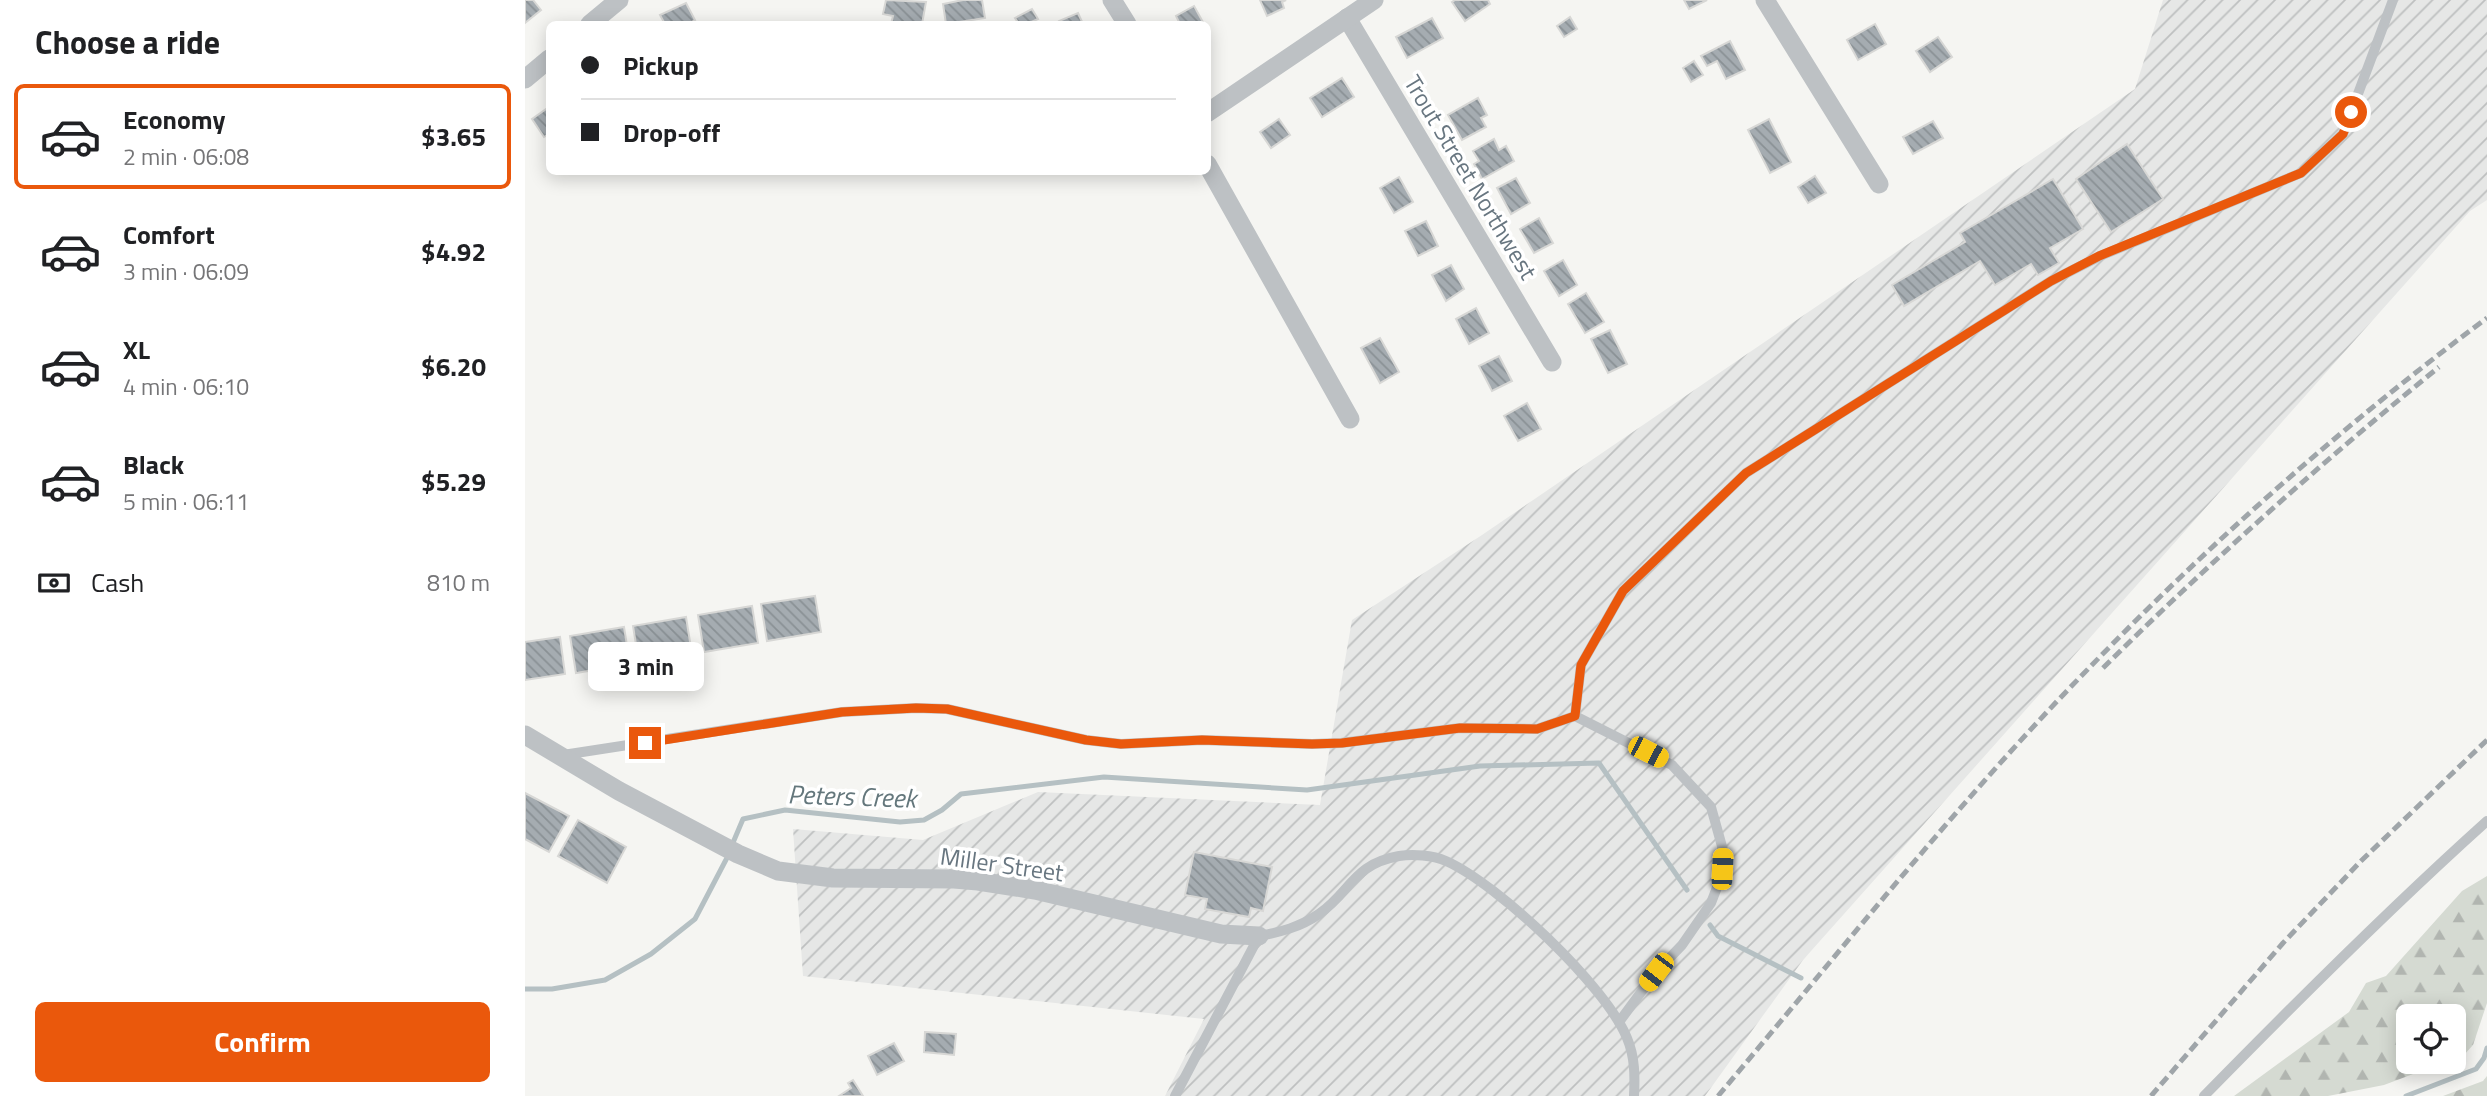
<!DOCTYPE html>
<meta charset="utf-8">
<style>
:root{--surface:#fff;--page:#f2f2f2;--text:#202124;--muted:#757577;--line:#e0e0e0;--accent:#ea580c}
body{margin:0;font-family:"Titillium Web",sans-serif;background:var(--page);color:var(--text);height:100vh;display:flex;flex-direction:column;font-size:26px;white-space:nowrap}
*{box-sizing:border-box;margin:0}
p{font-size:23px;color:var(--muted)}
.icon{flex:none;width:38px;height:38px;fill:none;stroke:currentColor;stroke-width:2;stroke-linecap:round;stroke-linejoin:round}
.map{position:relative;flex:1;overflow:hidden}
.details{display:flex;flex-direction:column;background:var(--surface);width:525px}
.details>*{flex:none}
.hud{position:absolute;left:21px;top:21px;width:665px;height:154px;border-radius:10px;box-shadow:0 4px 18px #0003;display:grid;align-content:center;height:154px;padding:0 35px;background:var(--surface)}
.tools{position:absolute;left:1871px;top:1004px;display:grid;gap:14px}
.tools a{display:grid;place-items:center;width:70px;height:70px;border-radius:10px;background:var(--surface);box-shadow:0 4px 18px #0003;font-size:35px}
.end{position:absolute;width:32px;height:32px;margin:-16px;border:9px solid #ea580c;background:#fff;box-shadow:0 0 0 4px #fff}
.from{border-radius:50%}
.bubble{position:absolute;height:49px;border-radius:10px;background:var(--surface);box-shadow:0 4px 18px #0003;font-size:23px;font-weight:700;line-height:49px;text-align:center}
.car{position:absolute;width:21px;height:42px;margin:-21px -10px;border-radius:9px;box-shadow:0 0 5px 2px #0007;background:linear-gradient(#f5c518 24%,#345 0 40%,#f5c518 0 76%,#345 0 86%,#f5c518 0)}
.hud b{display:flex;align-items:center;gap:24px;height:66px;font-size:26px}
.hud b+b{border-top:2px solid var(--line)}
.hud i{width:18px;height:18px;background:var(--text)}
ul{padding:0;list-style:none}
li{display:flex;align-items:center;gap:21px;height:105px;margin:0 14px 10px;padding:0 21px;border:4px solid transparent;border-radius:10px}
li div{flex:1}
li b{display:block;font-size:26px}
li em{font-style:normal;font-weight:700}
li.selected{border-color:var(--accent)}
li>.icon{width:63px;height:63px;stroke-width:1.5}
h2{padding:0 35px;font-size:32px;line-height:84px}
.pay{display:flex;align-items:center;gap:18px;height:77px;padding:0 35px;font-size:26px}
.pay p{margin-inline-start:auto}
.action{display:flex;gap:14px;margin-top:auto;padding:14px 35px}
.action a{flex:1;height:80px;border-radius:10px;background:var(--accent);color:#fff;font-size:28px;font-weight:700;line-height:80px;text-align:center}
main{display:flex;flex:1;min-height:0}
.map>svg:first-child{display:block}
</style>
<main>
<section class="details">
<h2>Choose a ride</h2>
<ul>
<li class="selected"><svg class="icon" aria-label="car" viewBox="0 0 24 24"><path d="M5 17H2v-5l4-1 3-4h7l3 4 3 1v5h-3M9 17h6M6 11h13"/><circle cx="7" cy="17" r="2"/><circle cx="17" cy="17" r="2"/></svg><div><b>Economy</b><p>2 min · 06:08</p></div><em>$3.65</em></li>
<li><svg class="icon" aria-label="car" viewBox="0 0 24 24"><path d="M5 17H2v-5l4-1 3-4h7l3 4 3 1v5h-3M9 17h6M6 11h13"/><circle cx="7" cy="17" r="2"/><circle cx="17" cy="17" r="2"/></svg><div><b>Comfort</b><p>3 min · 06:09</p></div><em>$4.92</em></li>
<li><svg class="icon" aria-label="car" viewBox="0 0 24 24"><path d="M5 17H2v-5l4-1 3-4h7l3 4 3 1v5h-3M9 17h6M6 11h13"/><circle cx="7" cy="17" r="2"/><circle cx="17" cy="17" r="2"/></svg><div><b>XL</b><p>4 min · 06:10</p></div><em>$6.20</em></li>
<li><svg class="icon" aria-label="car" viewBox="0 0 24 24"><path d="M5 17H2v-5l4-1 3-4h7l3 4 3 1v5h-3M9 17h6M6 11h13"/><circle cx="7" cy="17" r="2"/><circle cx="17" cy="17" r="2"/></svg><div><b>Black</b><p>5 min · 06:11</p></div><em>$5.29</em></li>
</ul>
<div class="pay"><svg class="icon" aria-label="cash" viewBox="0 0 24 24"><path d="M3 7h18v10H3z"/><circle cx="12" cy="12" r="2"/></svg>Cash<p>810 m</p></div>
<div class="action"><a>Confirm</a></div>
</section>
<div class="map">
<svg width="1962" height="1096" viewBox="0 0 1962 1096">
<defs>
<pattern id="industrial-furrows" width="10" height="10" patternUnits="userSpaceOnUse" patternTransform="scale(1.75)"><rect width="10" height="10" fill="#e6e7e6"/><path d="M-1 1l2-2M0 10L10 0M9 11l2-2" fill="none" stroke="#bec0c0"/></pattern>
<pattern id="forest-firs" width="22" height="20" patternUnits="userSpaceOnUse" patternTransform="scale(1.75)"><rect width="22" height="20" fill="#d5dad2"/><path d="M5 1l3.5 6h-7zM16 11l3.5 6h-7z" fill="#b1b5b0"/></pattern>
<pattern id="building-back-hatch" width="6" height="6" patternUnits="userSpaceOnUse" patternTransform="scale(1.75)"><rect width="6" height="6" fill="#a5acb1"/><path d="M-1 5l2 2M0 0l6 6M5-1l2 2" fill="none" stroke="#8a9195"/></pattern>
</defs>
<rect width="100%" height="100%" fill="#f5f5f2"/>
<polygon fill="url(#industrial-furrows)" points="1638,0 1962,0 1962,200 1945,211 1278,960 1180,1096 640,1096 679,1019 278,976 268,829 398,840 513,792 795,805 827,620 957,535 1610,89"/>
<g fill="url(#forest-firs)">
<polygon points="1962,876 1962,1003 1948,1045 1939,1055 1929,1059 1928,1017 1883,1017 1883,1062 1920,1062 1859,1085 1803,1096 1709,1096 1824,1012 1841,983 1861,976 1937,891"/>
<polygon points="1962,1076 1962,1096 1918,1096 1958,1081"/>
</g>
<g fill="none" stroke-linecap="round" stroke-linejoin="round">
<g stroke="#b5c0c3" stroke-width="5">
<polyline points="207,845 218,819 260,810 375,822 399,820 417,810 436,794 579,777 782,790 955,766 1074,763 1162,890"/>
<polyline points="1185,925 1193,936 1276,978"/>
<polyline points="0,989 27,989 80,980 126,954 170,919 204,854"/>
<polyline points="1881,1096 1951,1069 1959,1058 1962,1048"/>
</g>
</g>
<g fill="url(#building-back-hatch)" stroke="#d7d7d5" stroke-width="2">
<polygon points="0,0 8,0 16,10 0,23"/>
<polygon points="361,0 401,2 397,24 366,24 368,16 358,14"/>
<polygon points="438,0 457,0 460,18 421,24 418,4"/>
<polygon points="735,0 761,0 757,2 759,8 742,16"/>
<polygon points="930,0 963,0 965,4 940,21 927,2"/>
<polygon points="1159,0 1182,0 1164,9"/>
<polygon points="161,3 170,20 163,24 140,24 135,15"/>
<polygon points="669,6 679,24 655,24 651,16"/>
<polygon points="507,9 513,19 502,24 494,24 490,18"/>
<polygon points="553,13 558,24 535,24 534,21"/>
<polygon points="1045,17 1052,29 1039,37 1032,26"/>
<polygon points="907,18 918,38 882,58 871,37"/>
<polygon points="1350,24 1361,44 1333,60 1322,40"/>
<polygon points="1413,37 1427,57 1405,72 1391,51"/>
<polygon points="1205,41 1220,70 1201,79 1192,61 1182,66 1176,56"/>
<polygon points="1169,61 1178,75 1166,82 1158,68"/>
<polygon points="817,78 829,97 797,117 785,98"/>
<polygon points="953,98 962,115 956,118 961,127 937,140 923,115"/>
<polygon points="24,107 24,134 19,137 7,119"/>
<polygon points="754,119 765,135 746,148 735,132"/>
<polygon points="1244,119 1266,162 1245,173 1223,130"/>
<polygon points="1408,121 1418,138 1388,154 1378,137"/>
<polygon points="969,139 974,150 981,146 989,161 957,179 949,164 954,161 948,151"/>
<polygon points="1602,144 1638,199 1586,232 1551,179"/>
<polygon points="1290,176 1301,193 1283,203 1273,187"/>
<polygon points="874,177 888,202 869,213 855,188"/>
<polygon points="991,178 1005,203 986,214 972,188"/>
<polygon points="1528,179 1558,229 1525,248 1534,263 1513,275 1506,264 1470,285 1455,261 1379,306 1367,285 1440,242 1435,233"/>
<polygon points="1014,218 1028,243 1009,253 995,229"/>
<polygon points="901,221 913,246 893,256 880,231"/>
<polygon points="1038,260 1052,285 1034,296 1019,271"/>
<polygon points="926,265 939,289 921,301 907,275"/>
<polygon points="1061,293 1079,322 1060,333 1043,304"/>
<polygon points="951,308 964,333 944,344 931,319"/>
<polygon points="1085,330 1102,364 1083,373 1066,339"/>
<polygon points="855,338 874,372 855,383 836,348"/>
<polygon points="974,356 987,381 967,391 954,366"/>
<polygon points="1002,403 1016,429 993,441 979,416"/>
<polygon points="290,596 296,632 242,641 236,604"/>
<polygon points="227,606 233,643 179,652 173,615"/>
<polygon points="161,617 167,654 114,663 108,626"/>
<polygon points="99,627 105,664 51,673 45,636"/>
<polygon points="35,637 40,674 0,680 0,642"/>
<polygon points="0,793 44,816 24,852 0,839"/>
<polygon points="53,820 101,847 82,883 33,856"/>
<polygon points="669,852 747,867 738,911 726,908 724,917 680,909 682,899 660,895"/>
<polygon points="400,1032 431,1034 429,1055 399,1052"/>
<polygon points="369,1043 379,1061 352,1075 343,1056"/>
<polygon points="328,1080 338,1096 314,1096 326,1088 323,1083"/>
</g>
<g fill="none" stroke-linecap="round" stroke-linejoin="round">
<g stroke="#bdc1c4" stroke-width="10">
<polyline points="38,755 317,712 391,708 422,709 561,740 596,744 677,740 787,744 816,743 935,728 1012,729 1050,716"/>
<polyline points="1094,1022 1131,972 1157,945 1186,903 1196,877 1198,850 1186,807 1147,765 1050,716 1056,665 1098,591 1221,473 1526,281 1575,256 1776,173 1818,134 1868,0"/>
<path d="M650,1096L734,936C756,932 775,927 794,914C826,892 828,864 874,856C888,854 907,855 921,861C973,884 1081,986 1102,1038C1110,1057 1110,1076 1109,1096"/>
<path d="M1679,1096C1771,1002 1864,909 1962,821"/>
</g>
<g stroke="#bdc1c4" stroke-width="19">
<polyline points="587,0 602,24"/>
<polyline points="1240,0 1354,184"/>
<polyline points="822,18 1027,362"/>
<polyline points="65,24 94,0"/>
<polyline points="0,79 24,59"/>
<polyline points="682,113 849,0"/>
<polyline points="682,164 825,419"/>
<polyline points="0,735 94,791 213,854 253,871 308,878 429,879 453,881 510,890 696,934 734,936"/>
</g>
<g stroke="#9fa5a9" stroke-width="5" stroke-dasharray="10 5" stroke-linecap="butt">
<path d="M1578,668C1685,562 1797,462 1914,367"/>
<path d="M1193,1096C1315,952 1433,802 1565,667C1688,540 1821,423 1962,318"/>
<polyline points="1626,1096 1758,943 1836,861 1962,740"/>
</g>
</g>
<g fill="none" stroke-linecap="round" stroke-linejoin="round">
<polyline stroke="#ea580c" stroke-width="9" points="120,743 317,712 391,708 422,709 561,740 596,744 677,740 787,744 817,743 935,728 1012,729 1050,716 1056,665 1098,591 1221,473 1526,281 1574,256 1776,173 1818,134 1826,112"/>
</g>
<g text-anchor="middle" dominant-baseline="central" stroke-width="7" stroke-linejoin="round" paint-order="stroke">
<g font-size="24" fill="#687680" stroke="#fff">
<text transform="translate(946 177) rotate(59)">Trout Street Northwest</text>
<text transform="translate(477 864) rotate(8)">Miller Street</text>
</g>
<g font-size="26" font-style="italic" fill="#64777c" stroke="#fff">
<text transform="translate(327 796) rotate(2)">Peters Creek</text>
</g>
</g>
</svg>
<div class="tools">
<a><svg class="icon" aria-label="locate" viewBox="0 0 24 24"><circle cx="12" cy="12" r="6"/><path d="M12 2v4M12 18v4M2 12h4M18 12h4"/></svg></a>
</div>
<i class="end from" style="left:1826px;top:112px"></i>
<i class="end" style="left:120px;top:743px"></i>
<div class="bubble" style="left:63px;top:642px;width:116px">3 min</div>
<i class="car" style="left:1123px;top:752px;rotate:117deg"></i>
<i class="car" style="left:1197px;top:869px;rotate:3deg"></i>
<i class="car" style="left:1131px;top:972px;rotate:217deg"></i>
<div class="hud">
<b><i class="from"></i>Pickup</b>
<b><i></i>Drop-off</b>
</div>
</div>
</main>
